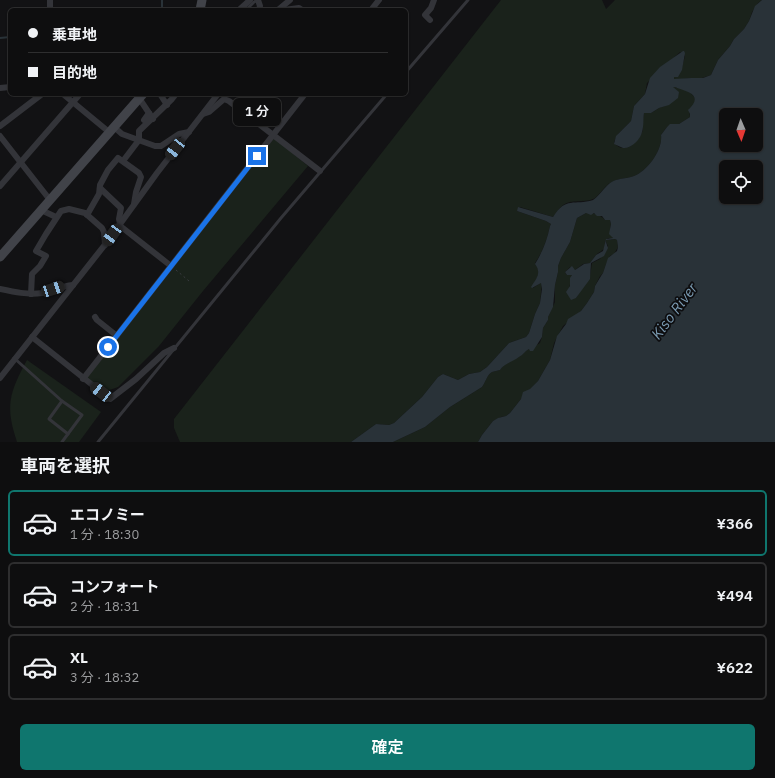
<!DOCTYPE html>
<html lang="ja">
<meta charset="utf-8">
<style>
:root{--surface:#0e0e0f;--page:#171718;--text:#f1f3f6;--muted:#9b9c9e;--line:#2e2e2f;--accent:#0f766e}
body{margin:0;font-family:"IBM Plex Sans","Noto Sans JP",sans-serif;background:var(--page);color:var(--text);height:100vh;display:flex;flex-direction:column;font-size:15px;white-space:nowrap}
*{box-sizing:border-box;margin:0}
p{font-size:13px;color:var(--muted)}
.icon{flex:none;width:22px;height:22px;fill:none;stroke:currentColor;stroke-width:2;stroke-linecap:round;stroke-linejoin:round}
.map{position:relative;height:442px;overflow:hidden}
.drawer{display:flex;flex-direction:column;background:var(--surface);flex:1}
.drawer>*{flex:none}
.top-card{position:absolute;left:8px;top:8px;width:400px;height:88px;border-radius:6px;box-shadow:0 1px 3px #0004,0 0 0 1px var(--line);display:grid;align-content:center;height:88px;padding:0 20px;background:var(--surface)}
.needle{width:26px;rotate:178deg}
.fabs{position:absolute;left:719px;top:108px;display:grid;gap:8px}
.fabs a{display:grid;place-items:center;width:44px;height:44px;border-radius:6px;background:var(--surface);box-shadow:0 1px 3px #0004,0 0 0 1px var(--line);font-size:20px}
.end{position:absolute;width:18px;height:18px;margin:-9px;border:5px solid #1a73e8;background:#fff;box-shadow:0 0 0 2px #fff}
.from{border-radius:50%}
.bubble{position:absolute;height:28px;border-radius:6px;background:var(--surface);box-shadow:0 1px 3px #0004,0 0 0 1px var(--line);font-size:13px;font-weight:600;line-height:28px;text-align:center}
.car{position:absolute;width:12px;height:24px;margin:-12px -6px;border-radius:5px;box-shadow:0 0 3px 1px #0007;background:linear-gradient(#222 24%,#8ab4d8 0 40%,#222 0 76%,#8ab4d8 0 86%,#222 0)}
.top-card b{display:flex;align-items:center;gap:14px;height:38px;font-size:15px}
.top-card b+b{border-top:1px solid var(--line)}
.top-card i{width:10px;height:10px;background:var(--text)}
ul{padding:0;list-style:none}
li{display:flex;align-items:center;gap:12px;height:66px;margin:0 8px 6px;padding:0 12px;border:2px solid var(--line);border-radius:6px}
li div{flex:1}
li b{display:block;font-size:15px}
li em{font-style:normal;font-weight:600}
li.active{border-color:var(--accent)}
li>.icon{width:36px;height:36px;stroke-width:1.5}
h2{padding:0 20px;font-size:18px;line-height:48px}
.button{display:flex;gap:8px;margin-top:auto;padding:8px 20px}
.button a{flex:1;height:46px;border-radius:6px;background:var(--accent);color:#fff;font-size:16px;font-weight:600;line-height:46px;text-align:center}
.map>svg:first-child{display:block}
</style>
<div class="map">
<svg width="775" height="442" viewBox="0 0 775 442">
<rect width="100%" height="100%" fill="#121214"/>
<g fill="#1a221b">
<path d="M501,0H602L606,9L615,0H762L758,3L752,12L749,21L744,29L734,39L730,46L718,60L711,75L702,78H691L674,80V77L681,71L685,56L680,52L647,83L645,94L634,106L631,121L618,134L614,142C616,146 620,148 624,148C629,148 632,145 635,142C647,131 641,125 644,113H651L659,108L665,106L673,87C683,87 707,98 689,109L690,117L679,124L667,127L661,135C663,150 647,171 634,176C626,179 617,178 610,183C605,186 597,198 593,199C584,203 571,199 563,205C559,208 556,214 553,217L520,207L517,211L546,221L551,224L550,226C547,240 543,251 535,263C543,274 535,278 533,288L542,282L540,303L535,314L529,333L526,337L509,343L487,367L480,372L469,374L458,380L443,374L438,377L422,397L394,423L389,425L376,424L351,442H180L174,428V419Z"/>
<polygon points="274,138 308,166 203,291 159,346 118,387 104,392 86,378"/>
<path d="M586,213C594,213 600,214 605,220H610L611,224L610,228L613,239L608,238L605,241C605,251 603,249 596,255C594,257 592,261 590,263L583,264L575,270L570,267L565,272L567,275H572L569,289L576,298L590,276L592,263L600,259L608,246L606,242V240L615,239L617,240L618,247L614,254L610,256L606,264L603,273L600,276L595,286L594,292L587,303L581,311L563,326L554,343L550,360L538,381L521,399L510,413L506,416L501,417L493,421L482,435L478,442H393L425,427L450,407L482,387C486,381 486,376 492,372L500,370L502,367L508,362L519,357L527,350L540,343L542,337L543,328L548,320V317L555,302V285L558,272V266L561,258L570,242L577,218Z"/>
<path d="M27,360L101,412L79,442H17C5,406 9,393 27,360Z"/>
</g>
<path fill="#293238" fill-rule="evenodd" d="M762,0H775V442H478L482,435L493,421L498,418L506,416L510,413L521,399L523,392L530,389L538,381L550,360L557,336L566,324L568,319L581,311L587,303L594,292L595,286L601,276L603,273L608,258L617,251L618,247L617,240L615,239L606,240V242L608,248L604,256L591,263L590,279L576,298L571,300L566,292L570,286V278L572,275H567L565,272L572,266L575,270L584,264L590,263L596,255L603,251L606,239L613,238L609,234L611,224L610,220H605L602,216H597L594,213L591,215L586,213L577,218L570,242L561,258L558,266V272L555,285L553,307L548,317V320L543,328L542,337L533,351H530L529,349C525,351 523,355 519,357C513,362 504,363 500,370L492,372C486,376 486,382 482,387L450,407L425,427L393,442H351L376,424L389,425L394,423L422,397L438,377L443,374L458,380L469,374L480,372L487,367L509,343L526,337L529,333L535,314L540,303L542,289L541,283L532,288L531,287C536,279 542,273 535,264C543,251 547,240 550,226L551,224L546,221L517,211L518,207L553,217C566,196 574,206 593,200C597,198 605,187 610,183C616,178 626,179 634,176C647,171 663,150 661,135L667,127L670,124H679L690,117V114L688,110C699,100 696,94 683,90C679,89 677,87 673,87L679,92L678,98L669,105L659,108L651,113H644C643,119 644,126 642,132C641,139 631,149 623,148C620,147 617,145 614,144L616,136L631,121L634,106L645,94L650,78L660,67L683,51H684L685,53L682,70L678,77H674V79L691,78H703L711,75L718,60L730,46L734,39L744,29L749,21L755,6ZM726,115H756V145H726ZM726,167H756V197H726Z"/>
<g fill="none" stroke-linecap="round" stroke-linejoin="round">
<g stroke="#293238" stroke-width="2">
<polyline points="162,0 162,10"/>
<polyline points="0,38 10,37"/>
</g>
<polyline stroke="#393b40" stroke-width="1" stroke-dasharray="2 3" stroke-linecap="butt" points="176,270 189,281"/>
<g stroke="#333439" stroke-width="3">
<polyline points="246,10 254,2 258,0"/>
<polyline points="406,72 468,0"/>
<polyline points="14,358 62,401 82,415 62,442"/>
<polyline points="62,401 49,419 68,434"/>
<polyline points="98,442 281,218 387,94"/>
</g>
<g stroke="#333439" stroke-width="6">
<polyline points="50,0 50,10"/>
<polyline points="258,0 260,6 259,10"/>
<polyline points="239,10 250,0"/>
<polyline points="278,10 290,0"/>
<polyline points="284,10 299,8 302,10"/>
<polyline points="371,10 379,0"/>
<polyline points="430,20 425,15 431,8 434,0"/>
<polyline points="0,88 10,87"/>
<polyline points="63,94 109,132"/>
<polyline points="160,94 167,105"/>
<polyline points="139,98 153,119"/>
<polyline points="203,114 209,112 224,99 229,101 320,171"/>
<polyline points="144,120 149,113"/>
<polyline points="0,126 42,94"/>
<polyline points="114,127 122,134 155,146 161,146 179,134 189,132"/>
<polyline points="0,136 50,200"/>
<polyline points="123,161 139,140 139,131 172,99 176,94"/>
<polyline points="0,186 80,94"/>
<polyline points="100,188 121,208 119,219 120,224"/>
<polyline points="41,210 56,217"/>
<polyline points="87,215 99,194 100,185 108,170 118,158 139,173 141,177 136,192 134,204"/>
<polyline points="119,225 171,266"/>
<path d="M0,289C14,292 28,295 42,293C53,290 62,286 73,285"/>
<polyline points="31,294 32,274 40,266 46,256 36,251 46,234 61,211 69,209 85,213 102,228 104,232 105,245"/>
<polyline points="95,317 97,320 117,336"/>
<polyline points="32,337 110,399 136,379 164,353 174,348"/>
<polyline points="0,378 107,242 157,173 218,94"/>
<polyline points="83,379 305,94"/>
</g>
<g stroke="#414349" stroke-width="9">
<polyline points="200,10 202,0"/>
<polyline points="0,257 143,94"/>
</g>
</g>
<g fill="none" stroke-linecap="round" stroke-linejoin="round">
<polyline stroke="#1a73e8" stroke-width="5" points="108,347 257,156"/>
</g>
<g text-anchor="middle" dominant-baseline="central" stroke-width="3.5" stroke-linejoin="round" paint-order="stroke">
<g font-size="15" font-style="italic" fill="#7a9ab1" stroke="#0d0d0f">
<text transform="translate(674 311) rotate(-53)">Kiso River</text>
</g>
</g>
</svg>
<div class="fabs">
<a><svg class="needle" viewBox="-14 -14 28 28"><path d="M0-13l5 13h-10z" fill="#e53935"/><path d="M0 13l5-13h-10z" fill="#9b9c9e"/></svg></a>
<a><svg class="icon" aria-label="locate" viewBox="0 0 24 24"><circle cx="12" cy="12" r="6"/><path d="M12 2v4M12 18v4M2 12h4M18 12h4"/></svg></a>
</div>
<i class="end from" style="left:108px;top:347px"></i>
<i class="end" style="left:257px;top:156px"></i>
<div class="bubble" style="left:233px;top:98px;width:48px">1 分</div>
<i class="car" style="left:175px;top:149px;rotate:218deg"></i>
<i class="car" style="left:112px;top:235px;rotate:216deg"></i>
<i class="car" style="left:53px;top:289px;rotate:72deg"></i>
<i class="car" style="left:101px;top:392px;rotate:308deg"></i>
<div class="top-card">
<b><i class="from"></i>乗車地</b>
<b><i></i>目的地</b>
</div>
</div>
<section class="drawer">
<h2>車両を選択</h2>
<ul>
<li class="active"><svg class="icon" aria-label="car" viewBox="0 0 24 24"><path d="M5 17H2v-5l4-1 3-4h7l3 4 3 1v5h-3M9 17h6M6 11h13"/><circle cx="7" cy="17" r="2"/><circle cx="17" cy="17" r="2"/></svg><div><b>エコノミー</b><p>1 分 · 18:30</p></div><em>¥366</em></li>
<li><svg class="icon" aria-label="car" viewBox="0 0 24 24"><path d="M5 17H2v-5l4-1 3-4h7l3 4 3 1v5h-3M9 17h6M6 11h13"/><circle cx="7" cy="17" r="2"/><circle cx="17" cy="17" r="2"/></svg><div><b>コンフォート</b><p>2 分 · 18:31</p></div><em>¥494</em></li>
<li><svg class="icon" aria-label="car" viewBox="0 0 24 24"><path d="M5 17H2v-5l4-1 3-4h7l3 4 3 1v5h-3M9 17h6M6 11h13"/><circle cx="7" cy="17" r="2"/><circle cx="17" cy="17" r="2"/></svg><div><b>XL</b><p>3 分 · 18:32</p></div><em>¥622</em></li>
</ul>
<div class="button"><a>確定</a></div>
</section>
